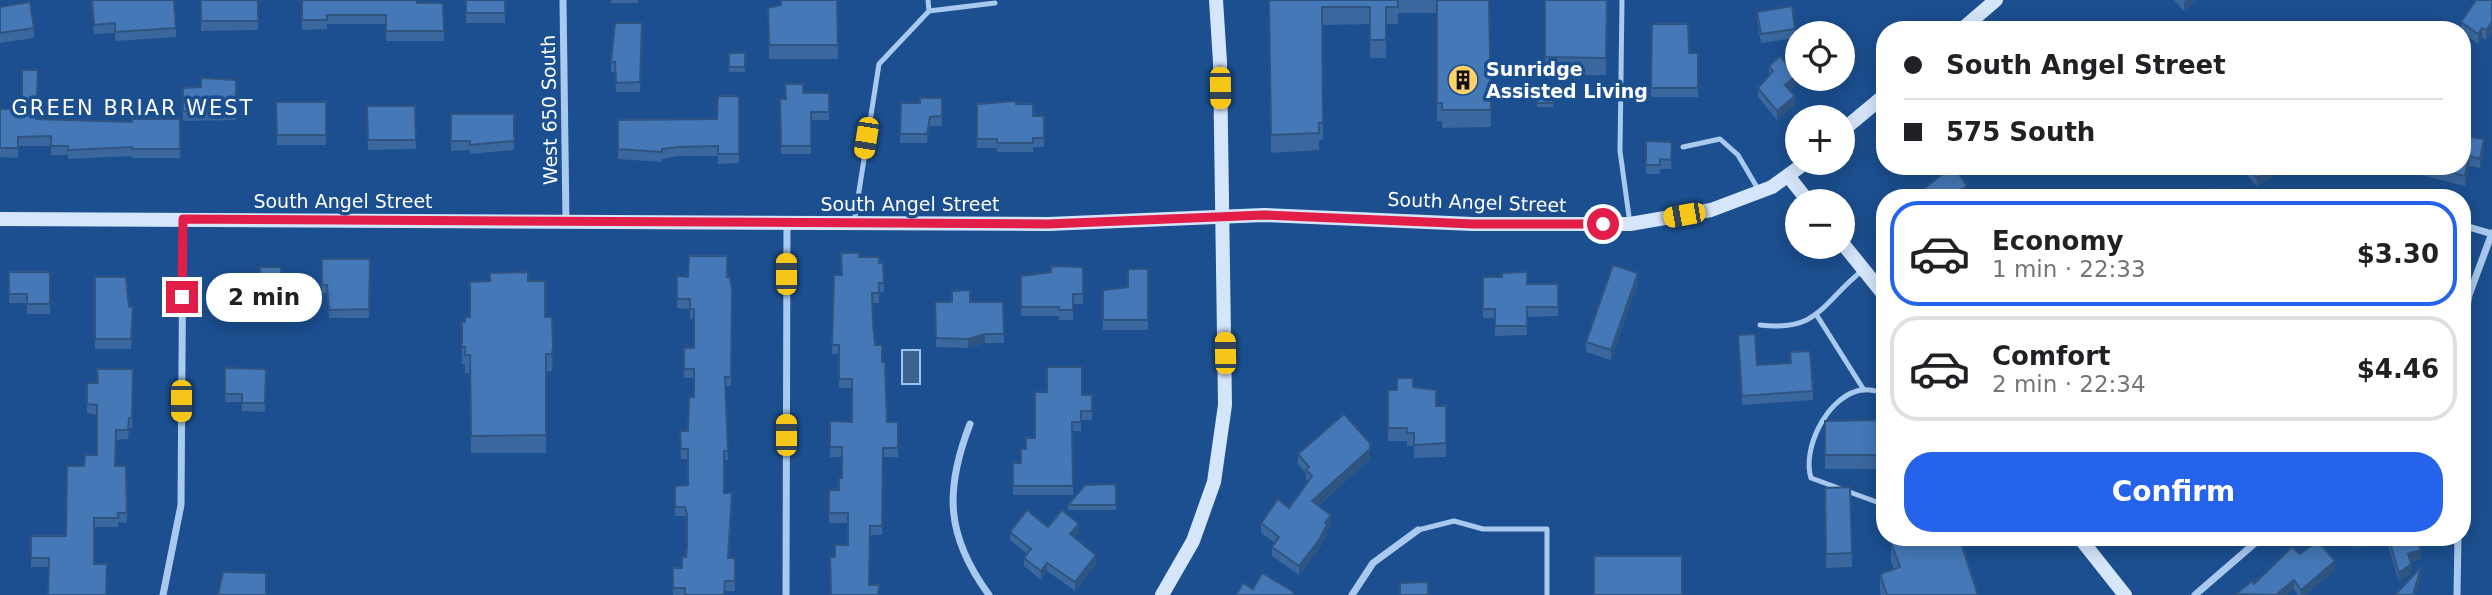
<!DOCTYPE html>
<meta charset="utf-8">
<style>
:root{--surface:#fff;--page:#f6f6f6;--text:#202124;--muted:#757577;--line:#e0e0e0;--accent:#2563eb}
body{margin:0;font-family:"DejaVu Sans",sans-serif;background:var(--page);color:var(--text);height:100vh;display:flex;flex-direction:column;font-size:26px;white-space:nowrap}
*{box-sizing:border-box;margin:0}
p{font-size:23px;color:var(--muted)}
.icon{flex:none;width:38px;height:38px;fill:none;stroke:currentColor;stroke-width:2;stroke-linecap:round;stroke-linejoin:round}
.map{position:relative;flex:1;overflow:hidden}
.drawer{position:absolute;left:1876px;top:189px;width:595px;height:357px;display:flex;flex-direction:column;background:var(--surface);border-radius:28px;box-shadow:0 4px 18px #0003}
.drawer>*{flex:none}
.guide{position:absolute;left:1876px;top:21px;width:595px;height:154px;border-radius:28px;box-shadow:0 4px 18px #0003;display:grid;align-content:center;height:154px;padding:0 28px;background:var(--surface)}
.controls{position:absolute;left:1785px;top:21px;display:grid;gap:14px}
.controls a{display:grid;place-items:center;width:70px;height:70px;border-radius:50%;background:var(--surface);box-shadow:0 4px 18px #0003;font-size:35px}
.end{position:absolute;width:32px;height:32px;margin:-16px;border:9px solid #e11d48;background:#fff;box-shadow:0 0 0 4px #fff}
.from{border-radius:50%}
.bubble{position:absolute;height:49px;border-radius:24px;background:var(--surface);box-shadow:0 4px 18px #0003;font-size:23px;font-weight:800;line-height:49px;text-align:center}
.car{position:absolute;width:21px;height:42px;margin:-21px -10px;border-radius:9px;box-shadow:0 0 5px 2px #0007;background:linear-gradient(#f5c518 24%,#345 0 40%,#f5c518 0 76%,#345 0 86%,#f5c518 0)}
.guide b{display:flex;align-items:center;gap:24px;height:66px;font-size:26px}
.guide b+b{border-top:2px solid var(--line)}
.guide i{width:18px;height:18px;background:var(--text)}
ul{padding:12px 0 0;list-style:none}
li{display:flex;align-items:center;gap:21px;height:105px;margin:0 14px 10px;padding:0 14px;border:4px solid var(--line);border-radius:28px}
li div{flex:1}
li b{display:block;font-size:26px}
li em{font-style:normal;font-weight:800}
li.active{border-color:var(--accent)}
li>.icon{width:63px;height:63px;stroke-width:1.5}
.action{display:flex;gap:14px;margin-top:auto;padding:14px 28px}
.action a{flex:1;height:80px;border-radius:28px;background:var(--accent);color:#fff;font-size:28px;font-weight:800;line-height:80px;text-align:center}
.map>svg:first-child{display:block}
</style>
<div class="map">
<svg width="2492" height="595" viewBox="0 0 2492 595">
<rect width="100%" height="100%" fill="#1b4f8f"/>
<rect fill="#3c6290" stroke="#9cc4f0" stroke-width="2" x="902" y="350" width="18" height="34"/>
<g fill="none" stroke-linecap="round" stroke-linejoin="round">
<g stroke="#a9c9ee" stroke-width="5">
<polyline points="928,0 929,11"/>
<polyline points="1622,0 1620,151 1630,224"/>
<polyline points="1683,147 1720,139 1738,155 1758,189"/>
<polyline points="854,223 879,64 929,11 995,3"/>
<polyline points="1816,314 1864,390"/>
<path d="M1760,325C1820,332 1822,302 1863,270"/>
<path d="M1885,393C1876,391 1867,388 1857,391C1826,400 1802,449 1811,478L1885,505"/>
<polyline points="1418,530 1454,521 1483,529 1547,529 1547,595"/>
</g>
<g stroke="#a9c9ee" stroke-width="7">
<polyline points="563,0 566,221"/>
<polyline points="2462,225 2492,234"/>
<polyline points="2462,333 2469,295 2492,233"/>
<path d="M970,424C944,491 946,536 989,595"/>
<polyline points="163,595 181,505 183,220"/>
<polyline points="786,595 787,223"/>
<polyline points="1352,595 1373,563 1418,530"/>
<polyline points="2195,595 2262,537"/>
<polyline points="2457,595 2458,537"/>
</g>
<g stroke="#d6e6fa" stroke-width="14">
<polyline points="1961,30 1996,0"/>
<polyline points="1843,130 1885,95"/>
<polyline points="1789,177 1808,201"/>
<polyline points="0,219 1048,224 1264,215 1473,224 1630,224 1711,210 1772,187 1805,163"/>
<polyline points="1843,244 1885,296"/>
<polyline points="2079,537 2125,595"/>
<polyline points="1162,595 1193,541 1214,482 1225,405 1220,62 1216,0"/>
</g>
</g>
<g fill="#3a679d">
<polygon points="91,0 176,28 176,37 115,41 115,33 94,34"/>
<polygon points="201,0 258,0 258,30 201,31"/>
<polygon points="302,0 443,3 444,41 386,41 386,24 327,24 327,29 302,30"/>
<rect x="466" y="0" width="39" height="23"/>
<rect x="611" y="0" width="27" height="3"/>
<polygon points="837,0 838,59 769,59 768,8 781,5"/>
<polygon points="1269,0 1489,0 1491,127 1442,128 1442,121 1437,121 1437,13 1398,13 1398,24 1386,24 1386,58 1370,58 1370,24 1323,25 1323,140 1319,140 1319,150 1271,153"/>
<polygon points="1545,0 1607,0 1606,75 1545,75"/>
<polygon points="2174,0 2196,0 2184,11"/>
<polygon points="2492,0 2492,31 2486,40 2482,37 2478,44 2462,32 2461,22"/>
<polygon points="0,7 34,28 34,38 0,43"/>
<polygon points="1757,12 1795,29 1795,38 1761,43 1757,21"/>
<polygon points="642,23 640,92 616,92 615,72 611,72 611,62"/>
<polygon points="1652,24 1689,53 1698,53 1698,97 1651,97"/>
<rect x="729" y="53" width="16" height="19"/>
<polygon points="1769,66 1796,85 1790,90 1795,105 1777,120 1758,97 1758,88 1769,75"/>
<polygon points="236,80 236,120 183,121 183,88 201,87"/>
<rect x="1537" y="85" width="16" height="22"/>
<polygon points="803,93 829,93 829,120 811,120 811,154 781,154 780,99 786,99"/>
<polygon points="739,96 739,163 718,164 718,156 678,156 662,159 662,162 618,159 618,120 717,119"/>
<polygon points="942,98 942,126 930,126 927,143 900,143 901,103 920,103"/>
<polygon points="276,102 326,102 326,145 277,145"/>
<polygon points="977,104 1016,104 1033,116 1044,116 1044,147 1033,147 1033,152 997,152 997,148 977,148"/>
<polygon points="367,106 415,106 416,149 368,150"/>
<polygon points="0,109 36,120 132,122 180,119 180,158 132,158 132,156 68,159 68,155 51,155 51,146 18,146 18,158 0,157"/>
<polygon points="451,114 514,114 514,150 470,154 470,150 451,151"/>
<polygon points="2462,136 2484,149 2480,168 2469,166 2465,186 2417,174 2417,166 2462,166"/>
<polygon points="1646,141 1672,142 1671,169 1660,169 1660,174 1646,174"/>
<polygon points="2240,166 2291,166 2288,169 2286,167 2257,187"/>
<polygon points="859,257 879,263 883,263 884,292 879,292 879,303 872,303 873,324 875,345 882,362 887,422 898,422 898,457 883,457 882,535 870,535 869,585 879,595 835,557 848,545 848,523 829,523 829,490 839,490 842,478 842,457 830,457 830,421 852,422 852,388 839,388 839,354 832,354 834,275 842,275"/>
<polygon points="322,259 370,259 369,318 329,318 327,293 322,293"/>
<polygon points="281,267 281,312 230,313 230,279 260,278"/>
<polygon points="1083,267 1083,304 1073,304 1073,320 1059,320 1059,316 1021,316 1021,276"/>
<polygon points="1148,269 1148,330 1103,330 1103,290 1128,287"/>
<polygon points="9,272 50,272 50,314 27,314 27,303 9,303"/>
<polygon points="677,276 727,277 732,290 731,386 725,386 728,460 724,460 724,493 732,502 729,558 735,558 735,591 725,591 725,595 673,595 673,568 682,568 687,548 687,523 685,516 675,516 675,486 688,485 688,459 681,459 680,431 688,431 694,397 694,378 684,378 684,348 694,348 694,319 690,319 690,309 677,308"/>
<polygon points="95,277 133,316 131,349 95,349"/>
<polygon points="1483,277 1527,284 1558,284 1558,316 1527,317 1527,335 1495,336 1495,318 1483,318"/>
<polygon points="528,281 545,317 553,364 552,371 546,372 546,453 471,453 470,373 465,373 465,364 462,364 462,322 465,322 470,317"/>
<polygon points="1638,283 1611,360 1586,352 1586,342"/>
<polygon points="935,302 1003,302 1004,343 985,343 968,348 936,347"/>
<polygon points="1738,335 1757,365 1813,391 1813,400 1742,405"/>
<polygon points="225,368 266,369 265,412 242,411 242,402 225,402"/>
<polygon points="133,369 132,428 129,428 128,439 116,440 115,466 126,466 127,523 118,522 118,527 94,527 94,564 107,564 107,595 48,595 49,567 31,567 31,536 66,536 84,466 97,455 97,415 87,413 87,383 97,383"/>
<polygon points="1413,387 1436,406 1446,406 1446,457 1414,458 1414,446 1407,446 1407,441 1388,441 1388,390 1397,390"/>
<polygon points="1047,392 1092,395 1092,420 1081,420 1081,431 1073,431 1073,495 1013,495 1013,463 1021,463 1026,449 1035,438"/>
<polygon points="1885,420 1885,469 1825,469 1825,421"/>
<polygon points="1298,454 1370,459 1318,506 1331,524 1327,529 1327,535 1319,549 1299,575 1272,556 1272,547 1275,543 1261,533 1261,523 1289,508 1308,481 1306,479 1306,473 1298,464"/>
<polygon points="1116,484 1116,510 1068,510 1068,505"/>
<polygon points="1825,488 1852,553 1852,567 1826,568"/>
<polygon points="1048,527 1079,532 1074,538 1096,564 1075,591 1047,571 1041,580 1024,566 1024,558 1027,554 1010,540 1010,532"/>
<polygon points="2184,537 2199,537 2190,544"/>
<polygon points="2351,537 2417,537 2421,559 2410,562 2411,573 2399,582 2386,539 2354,549"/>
<polygon points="1891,543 1978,595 1881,595 1880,591 1880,574 1894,569 1891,561"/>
<polygon points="2300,554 2335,570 2306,595 2298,595 2294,590 2287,595 2236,595"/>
</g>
<g fill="#305480">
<polygon points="2186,0 2196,0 2184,11 2184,2"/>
<polygon points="2492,22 2492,31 2486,40 2486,30"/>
<polygon points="2482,28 2482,37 2478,44 2478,34"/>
<polygon points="1796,76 1796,85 1785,94 1785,85"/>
<polygon points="1795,96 1795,105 1777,120 1777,111"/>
<polygon points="930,117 930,126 927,143 927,134"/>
<polygon points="2484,139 2484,149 2480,168 2480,159"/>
<polygon points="2469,156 2469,166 2465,186 2465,176"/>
<polygon points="2273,166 2286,167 2257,187 2257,178"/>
<polygon points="1967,186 1967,198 1959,198 1959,191"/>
<polygon points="2243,190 2243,198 2234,198"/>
<polygon points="1638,273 1638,283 1611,360 1611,350"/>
<polygon points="985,334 985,343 968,348 968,339"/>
<polygon points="553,347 553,364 552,371 552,354"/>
<polygon points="1370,449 1370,459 1312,511 1312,501"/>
<polygon points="1331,515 1331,524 1327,529 1327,535 1319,549 1299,575 1299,566"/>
<polygon points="1079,524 1079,532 1070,543 1070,534"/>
<polygon points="2190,537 2199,537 2190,544"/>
<polygon points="2362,537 2386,537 2386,539 2354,549 2354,540"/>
<polygon points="2421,550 2421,559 2408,563 2408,554"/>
<polygon points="1096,555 1096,564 1075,591 1075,582"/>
<polygon points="2335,561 2335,570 2306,595 2301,595 2301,590"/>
<polygon points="1047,563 1047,571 1041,580 1041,571"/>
<polygon points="2411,564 2411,573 2399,582 2399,573"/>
<polygon points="2421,567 2421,577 2416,595 2413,595"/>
<polygon points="2294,580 2294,590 2287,595 2276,595"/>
</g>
<g fill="#4478b7" stroke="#305480" stroke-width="2">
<polygon points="92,0 174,0 176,28 115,32 115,23 94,25"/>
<rect x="201" y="0" width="57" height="21"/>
<polygon points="302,0 417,0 417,3 443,3 444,31 386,31 386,15 327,15 327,20 302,20"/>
<rect x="466" y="0" width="39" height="13"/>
<polygon points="781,0 837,0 838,45 769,45 768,8 781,5"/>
<polygon points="1269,0 1398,0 1398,7 1386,7 1386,40 1370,40 1370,7 1322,7 1323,123 1319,123 1319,133 1271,135"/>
<polygon points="1437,0 1489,0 1491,110 1442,110 1442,103 1437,103"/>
<polygon points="1545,0 1607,0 1606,58 1545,57"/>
<polygon points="2476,0 2492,0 2492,22 2486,30 2482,28 2478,34 2461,22"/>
<polygon points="30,2 34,28 0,33 0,7"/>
<polygon points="1792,6 1795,29 1761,34 1757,12"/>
<polygon points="615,23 642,23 640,82 616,83 615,62 611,62"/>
<polygon points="1652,24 1688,24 1689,53 1698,53 1698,88 1651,88"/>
<rect x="729" y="53" width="16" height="14"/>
<polygon points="1780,56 1796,76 1785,85 1795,96 1777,111 1758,88 1773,71 1769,66"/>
<polygon points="22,70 38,70 36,119 132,122 132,119 180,119 180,149 132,149 132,147 68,150 68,146 51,146 51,136 18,137 18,148 0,148 0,109 22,109"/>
<polygon points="201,78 236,80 236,111 183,111 183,88 201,87"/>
<polygon points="785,84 803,84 803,93 829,93 829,112 811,112 811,146 781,146 780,99 786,99"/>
<rect x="1537" y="85" width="16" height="18"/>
<polygon points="718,96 739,96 739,154 718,154 718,146 678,147 662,149 662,152 618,149 618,120 717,119"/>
<polygon points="920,98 942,98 942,116 930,117 927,134 900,134 901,103 920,103"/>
<polygon points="1016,101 1016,104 1033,104 1033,116 1044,116 1044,138 1033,138 1033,143 997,143 997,139 977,139 977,104"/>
<polygon points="276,102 326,102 326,135 277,135"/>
<polygon points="367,106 415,106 416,140 368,140"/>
<polygon points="451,114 514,114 514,141 470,145 470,141 451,141"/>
<polygon points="2462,136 2484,139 2480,159 2469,156 2465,176 2424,166 2462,166"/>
<polygon points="1646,141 1672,142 1671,160 1660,159 1660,165 1646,165"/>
<polygon points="1953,166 1967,186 1959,191 1964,198 1912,198"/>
<polygon points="2247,166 2273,166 2257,178"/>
<polygon points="2210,189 2243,190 2234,198 2210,198"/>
<polygon points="841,253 859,253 859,257 879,257 879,263 883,263 884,283 879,283 879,293 872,293 873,324 875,345 882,345 882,362 885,362 887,422 898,422 898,448 883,448 882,526 870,526 869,585 879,585 878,595 831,595 830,557 835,557 835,545 848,545 848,513 829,513 829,490 839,490 839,478 842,478 842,447 830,447 830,421 852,422 852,379 839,379 839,345 832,345 834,275 842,275"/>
<polygon points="689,256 727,256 727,277 730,277 732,290 731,377 725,377 728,451 724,451 724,493 732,493 728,558 735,558 735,581 725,581 724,595 685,595 685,588 673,588 673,568 682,568 682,557 686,557 687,546 687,514 685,507 675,507 675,486 688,485 688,449 681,449 680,431 688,431 689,397 694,397 694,369 684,369 684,348 694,348 694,309 690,309 690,299 677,299 677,276 688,277"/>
<polygon points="322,259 370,259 369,309 329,310 327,285 322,285"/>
<polygon points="1613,265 1638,273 1611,350 1586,342"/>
<polygon points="1051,266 1083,267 1083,294 1073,294 1073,310 1059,310 1059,307 1021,307 1021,276 1051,272"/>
<polygon points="260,267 281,267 281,303 230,303 230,279 260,278"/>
<polygon points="1128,269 1148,269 1148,320 1103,320 1103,290 1128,287"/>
<polygon points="9,272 50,272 50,304 27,304 27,294 9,294"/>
<polygon points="528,272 528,281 545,281 545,317 552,317 553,347 552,354 546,354 546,435 471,436 470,355 465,355 465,347 462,347 462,322 465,322 465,317 470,317 470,282 490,281 490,273"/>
<polygon points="1527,272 1527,284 1558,284 1558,307 1527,307 1527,326 1495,326 1495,309 1483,309 1483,277 1502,277 1502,273"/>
<polygon points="95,277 126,277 129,307 133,307 131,339 95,339"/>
<polygon points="970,290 970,302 1003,302 1004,334 985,334 968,339 936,338 935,302 952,302 952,291"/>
<polygon points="1755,334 1757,365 1791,363 1790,352 1810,351 1813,391 1742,396 1738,335"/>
<polygon points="1047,367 1082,367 1082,395 1092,395 1092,411 1081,411 1081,422 1072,422 1073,486 1013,486 1013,463 1021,463 1021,449 1026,449 1026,438 1035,438 1035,392 1047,392"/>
<polygon points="225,368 266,369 265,403 242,403 242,394 225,394"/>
<polygon points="97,369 133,369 132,418 129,418 128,430 116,430 115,466 126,466 127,513 118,513 118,518 94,518 94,564 107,564 106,595 48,595 49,558 31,558 31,536 66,536 67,466 84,466 85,455 97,455 97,405 87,404 87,383 98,383"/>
<polygon points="1397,378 1413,378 1413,387 1436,390 1436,406 1446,406 1446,443 1414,445 1414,433 1407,433 1407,428 1388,428 1388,390 1397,390"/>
<polygon points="1344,414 1370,443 1370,449 1312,501 1331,515 1325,523 1327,525 1319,540 1299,566 1272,547 1279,537 1261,523 1278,499 1289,508 1312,476 1306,470 1309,467 1298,454"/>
<polygon points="1885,420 1885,455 1825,455 1825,421"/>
<polygon points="1116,484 1116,505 1068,505 1085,485"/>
<polygon points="1850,487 1852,553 1826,554 1825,488"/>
<polygon points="1027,510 1048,527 1062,510 1079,524 1070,534 1096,555 1075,582 1047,563 1041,571 1024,558 1031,549 1010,532"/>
<polygon points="1909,537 1959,537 1978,595 1887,595 1880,574 1900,567 1891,543"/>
<polygon points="2388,537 2417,537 2421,550 2408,554 2411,564 2399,573"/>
<polygon points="2314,544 2322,546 2335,561 2301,590 2294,580 2276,595 2236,594 2252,581 2254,584 2292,547 2300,554"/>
<rect x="1594" y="556" width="88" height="39"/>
<polygon points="2421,567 2413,595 2395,595"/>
<polygon points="223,572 266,573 266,595 218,595"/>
<polygon points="1262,573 1294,592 1293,595 1236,595 1243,583 1253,589"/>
<polygon points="1428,582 1428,595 1400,595 1400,583"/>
</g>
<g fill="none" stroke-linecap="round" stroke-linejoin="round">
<polyline stroke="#e11d48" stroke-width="9" points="182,297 183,219 1048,224 1264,215 1473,224 1603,224"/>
</g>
<defs>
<g id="building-disc" transform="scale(1.575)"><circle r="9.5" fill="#ffd166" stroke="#1b4f8f"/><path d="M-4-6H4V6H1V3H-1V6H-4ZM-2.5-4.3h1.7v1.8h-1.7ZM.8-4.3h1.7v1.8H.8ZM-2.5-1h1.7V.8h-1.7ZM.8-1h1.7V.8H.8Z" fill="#111"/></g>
</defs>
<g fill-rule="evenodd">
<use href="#building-disc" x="1463" y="80"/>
</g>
<g text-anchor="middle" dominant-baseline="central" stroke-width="7" stroke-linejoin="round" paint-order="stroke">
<g font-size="19" font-weight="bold" fill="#fff" stroke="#1b4f8f" text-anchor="start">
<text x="1486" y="69">Sunridge<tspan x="1486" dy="22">Assisted Living</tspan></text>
</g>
<g font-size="19" fill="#fff" stroke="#1b4f8f">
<text transform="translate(549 110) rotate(-91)">West 650 South</text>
<text x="343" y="201">South Angel Street</text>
<text transform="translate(1477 202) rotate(2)">South Angel Street</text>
<text x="910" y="204">South Angel Street</text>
</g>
<g font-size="21" letter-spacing="2" fill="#fff" stroke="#1b4f8f">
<text x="133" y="108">GREEN BRIAR WEST</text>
</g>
</g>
</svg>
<div class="controls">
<a><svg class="icon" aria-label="locate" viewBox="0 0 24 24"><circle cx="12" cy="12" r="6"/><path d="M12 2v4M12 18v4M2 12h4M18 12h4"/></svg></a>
<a>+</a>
<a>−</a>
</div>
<i class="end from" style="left:1603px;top:224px"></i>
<i class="end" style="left:182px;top:297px"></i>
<div class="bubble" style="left:206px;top:273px;width:116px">2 min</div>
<i class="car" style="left:1220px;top:88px;rotate:179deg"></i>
<i class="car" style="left:866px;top:138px;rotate:189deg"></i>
<i class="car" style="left:1684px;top:215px;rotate:260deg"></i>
<i class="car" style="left:786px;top:274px;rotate:0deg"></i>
<i class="car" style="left:1225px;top:353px;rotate:359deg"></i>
<i class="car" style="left:181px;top:401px;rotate:180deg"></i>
<i class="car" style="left:786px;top:435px;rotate:0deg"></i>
<div class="guide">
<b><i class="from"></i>South Angel Street</b>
<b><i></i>575 South</b>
</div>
<section class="drawer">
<ul>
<li class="active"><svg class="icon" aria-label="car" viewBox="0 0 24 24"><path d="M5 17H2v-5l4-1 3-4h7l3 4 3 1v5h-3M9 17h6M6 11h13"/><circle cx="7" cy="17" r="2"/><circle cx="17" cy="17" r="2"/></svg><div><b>Economy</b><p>1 min · 22:33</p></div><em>$3.30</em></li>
<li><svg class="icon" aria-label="car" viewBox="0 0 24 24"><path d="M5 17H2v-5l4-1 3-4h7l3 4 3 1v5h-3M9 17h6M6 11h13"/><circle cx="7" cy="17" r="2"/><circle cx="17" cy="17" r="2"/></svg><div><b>Comfort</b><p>2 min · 22:34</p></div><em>$4.46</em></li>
</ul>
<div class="action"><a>Confirm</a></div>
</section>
</div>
